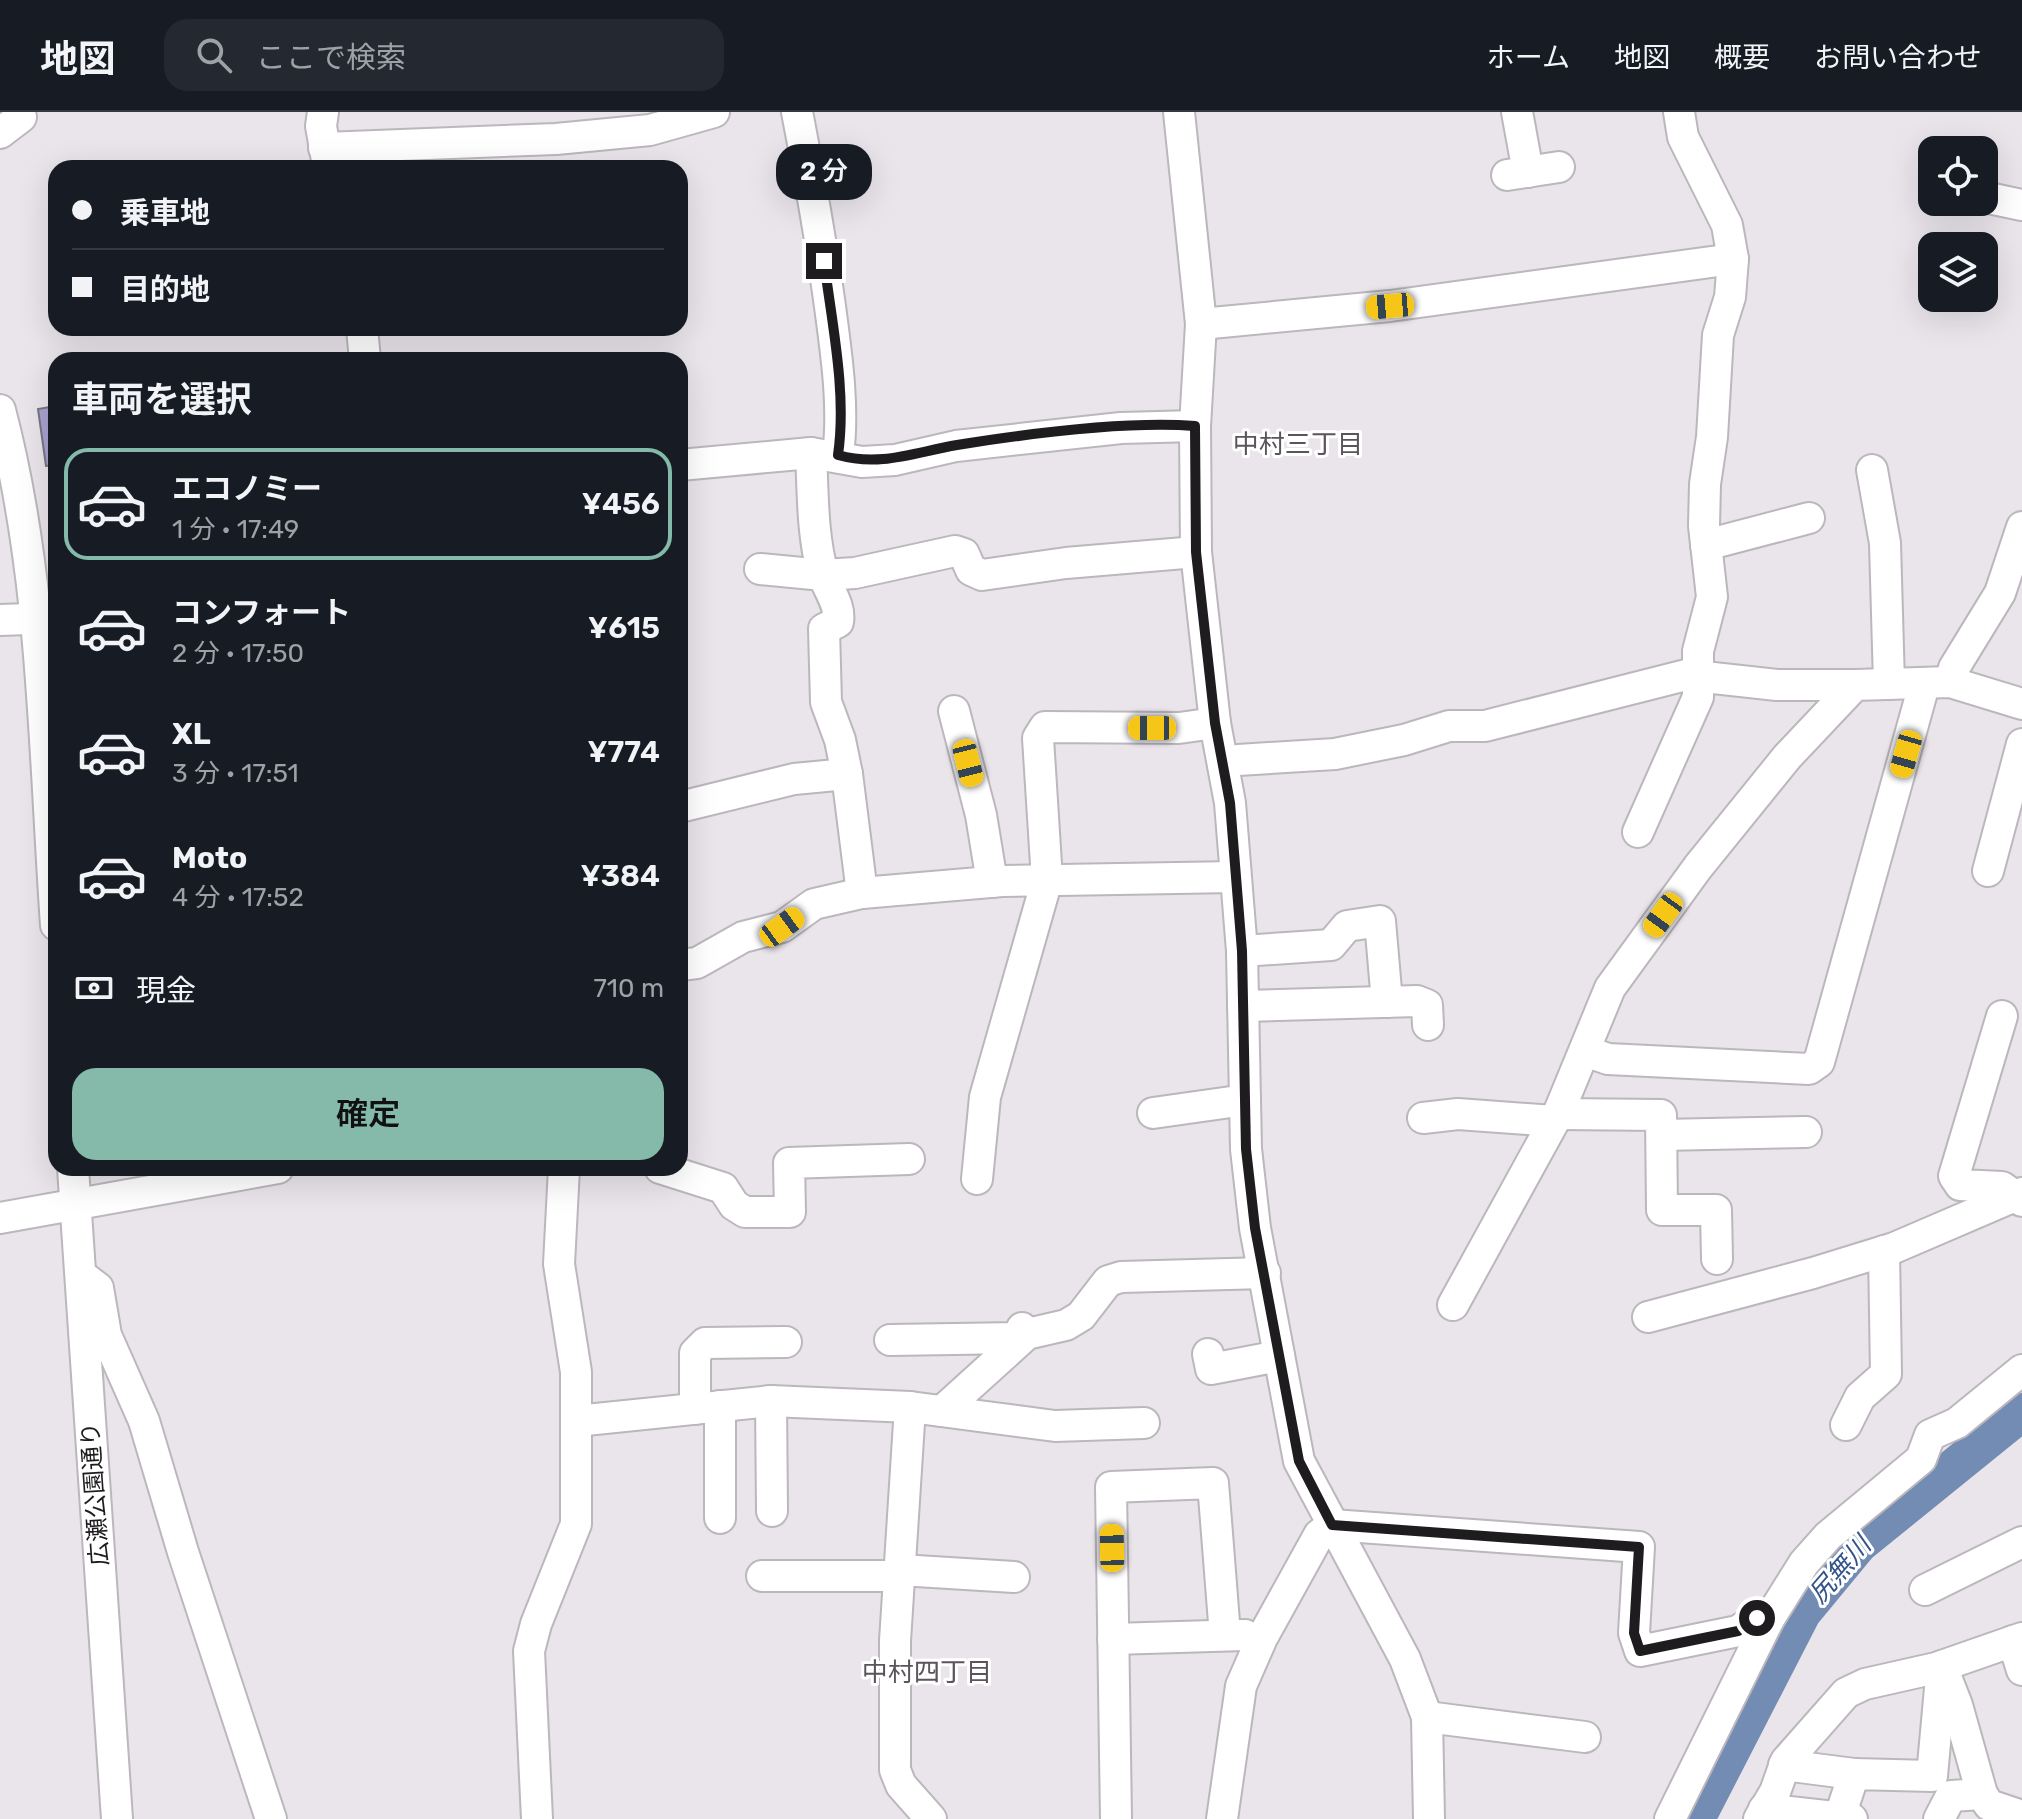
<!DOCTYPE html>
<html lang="ja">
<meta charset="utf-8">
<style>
:root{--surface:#171b24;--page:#242831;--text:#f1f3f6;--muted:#9ea1a6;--line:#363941;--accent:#85baab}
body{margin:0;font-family:Rubik,"Noto Sans JP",sans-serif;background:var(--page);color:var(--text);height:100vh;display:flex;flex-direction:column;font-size:30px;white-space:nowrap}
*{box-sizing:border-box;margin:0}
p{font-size:26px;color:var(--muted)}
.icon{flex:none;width:44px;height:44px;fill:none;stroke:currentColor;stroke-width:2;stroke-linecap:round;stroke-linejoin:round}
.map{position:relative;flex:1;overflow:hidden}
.details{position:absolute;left:48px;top:240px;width:640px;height:824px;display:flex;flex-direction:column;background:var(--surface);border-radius:24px;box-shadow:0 8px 32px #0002}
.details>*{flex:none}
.banner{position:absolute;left:48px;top:48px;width:640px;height:176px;border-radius:24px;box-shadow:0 8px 32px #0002;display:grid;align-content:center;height:176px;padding:0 24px;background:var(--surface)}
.tools{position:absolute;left:1918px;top:24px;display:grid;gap:16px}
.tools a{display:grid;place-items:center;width:80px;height:80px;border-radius:16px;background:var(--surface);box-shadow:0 8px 32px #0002;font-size:40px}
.end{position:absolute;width:36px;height:36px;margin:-18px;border:10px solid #1e1c1e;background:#fff;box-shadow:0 0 0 4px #fff}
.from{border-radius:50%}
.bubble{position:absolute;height:56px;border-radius:24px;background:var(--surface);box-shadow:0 8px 32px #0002;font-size:26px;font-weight:600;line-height:56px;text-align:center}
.car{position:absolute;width:24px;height:48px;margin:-24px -12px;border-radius:10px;box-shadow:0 0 6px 2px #0007;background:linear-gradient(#f5c518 24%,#345 0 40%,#f5c518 0 76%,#345 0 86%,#f5c518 0)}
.banner b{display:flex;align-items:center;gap:28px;height:76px;font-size:30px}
.banner b+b{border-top:2px solid var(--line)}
.banner i{width:20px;height:20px;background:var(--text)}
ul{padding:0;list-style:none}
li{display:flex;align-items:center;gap:24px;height:112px;margin:0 16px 12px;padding:0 8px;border:4px solid transparent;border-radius:24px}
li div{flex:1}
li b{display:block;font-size:30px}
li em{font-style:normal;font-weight:600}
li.active{border-color:var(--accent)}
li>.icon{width:72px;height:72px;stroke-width:1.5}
h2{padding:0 24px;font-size:36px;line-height:96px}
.pay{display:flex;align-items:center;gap:20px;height:88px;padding:0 24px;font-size:30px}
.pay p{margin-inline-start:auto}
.cta{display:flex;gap:16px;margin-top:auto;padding:16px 24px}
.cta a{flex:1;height:92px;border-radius:24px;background:var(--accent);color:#111;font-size:32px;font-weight:600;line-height:92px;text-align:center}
header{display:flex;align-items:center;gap:48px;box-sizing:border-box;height:112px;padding:0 40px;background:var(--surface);border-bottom:2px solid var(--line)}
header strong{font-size:38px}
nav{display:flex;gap:44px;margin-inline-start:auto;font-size:28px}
.search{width:560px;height:72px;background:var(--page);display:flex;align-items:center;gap:20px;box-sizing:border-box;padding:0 28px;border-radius:24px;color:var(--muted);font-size:30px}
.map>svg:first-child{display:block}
</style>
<header>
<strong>地図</strong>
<div class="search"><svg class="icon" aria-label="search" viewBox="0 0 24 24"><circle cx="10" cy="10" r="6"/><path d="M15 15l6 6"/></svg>ここで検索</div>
<nav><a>ホーム</a><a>地図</a><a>概要</a><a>お問い合わせ</a></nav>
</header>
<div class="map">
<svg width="2022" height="1707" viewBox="0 0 2022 1707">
<rect width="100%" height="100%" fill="#eae4eb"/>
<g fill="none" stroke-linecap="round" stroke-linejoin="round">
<polyline stroke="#728cb4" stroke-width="38" points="1696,1707 1802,1501 1859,1432 2022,1300"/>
</g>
<polygon fill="#a9a2d1" stroke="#78777f" stroke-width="2" points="56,294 56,353 46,354 38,297"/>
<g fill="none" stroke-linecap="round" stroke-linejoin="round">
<g stroke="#bcb6bd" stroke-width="34">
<g id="minor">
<polyline points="323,0 321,14 328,54"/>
<path d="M797,0C810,67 822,134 831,202C837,247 844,297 838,343"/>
<polyline points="1179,0 1201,212 1195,314 1196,440 1215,611 1230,691 1242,839 1246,1037 1255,1116 1299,1349 1405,1547 1427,1605 1429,1707"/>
<polyline points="1517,0 1528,60"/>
<polyline points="0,21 21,5"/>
<polyline points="324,36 556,27 650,18 714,0"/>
<polyline points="1507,63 1559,55"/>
<polyline points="1984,85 2022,93"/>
<polyline points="1201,212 1390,194 1733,147"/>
<polyline points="362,216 365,248"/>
<path d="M0,298C44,465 44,642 56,813"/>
<path d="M811,341C813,381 812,423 823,462C828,478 841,493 838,510L824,517L826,590L840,628L847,662L862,781"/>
<polyline points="680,353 811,341 862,350 895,348 956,334 1121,316 1195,314"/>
<polyline points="1872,358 1885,431 1889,572"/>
<polyline points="1706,433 1809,406"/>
<polyline points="760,457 823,463 855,461 955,439 964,442 971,458 982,463 1066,451 1196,440"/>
<polyline points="0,508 56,506"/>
<polyline points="1950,570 1954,556 2000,481 2022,415"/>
<polyline points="954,599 981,703 992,770"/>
<polyline points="1223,652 1238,648 1335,642 1404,628 1449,614 1485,614 1686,563 1777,573 1855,573"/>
<polyline points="680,695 794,667 847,662"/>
<polyline points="1638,720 1698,585 1698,539 1712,485 1704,414 1705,372 1712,325 1718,223 1730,185 1733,147 1727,113 1683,25 1679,0"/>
<polyline points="1988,759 2022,632"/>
<polyline points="1242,839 1331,833 1347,814 1380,809 1387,890"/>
<polyline points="680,853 697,851 743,825 782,815 814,792 862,781 1002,769 1235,765"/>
<polyline points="1243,894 1417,889 1427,893 1428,913"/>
<polyline points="2002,904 1954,1064 1960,1073 2002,1075 2022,1089"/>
<polyline points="1585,939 1608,947 1809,957 1819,950 1924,573"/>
<polyline points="1153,1001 1245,988"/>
<polyline points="1558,1002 1661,1003 1662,1098 1716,1098 1717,1147"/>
<polyline points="1423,1006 1458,1002 1554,1009"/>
<polyline points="1662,1023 1806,1020"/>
<polyline points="73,1056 117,1707"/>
<polyline points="660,1056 723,1076 734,1093 745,1100 790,1100 789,1051 909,1047"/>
<polyline points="977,1067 985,985 1047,768 1038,626 1045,615 1179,616 1215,611"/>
<polyline points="0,1106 278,1056"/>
<polyline points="81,1163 98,1176 106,1223 144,1309 183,1440 271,1707"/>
<polyline points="1453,1193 1558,1002 1610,876 1698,755 1787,645 1855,573 1950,570 2022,592"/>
<polyline points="1648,1205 1813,1161 1894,1136 2022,1081"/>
<polyline points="890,1228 1022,1226 1022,1216"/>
<polyline points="1208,1242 1211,1257 1279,1244"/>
<polyline points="771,1289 772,1399"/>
<polyline points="720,1294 720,1406"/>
<polyline points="910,1295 895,1529 895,1658 901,1673 931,1707"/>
<polyline points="695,1297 695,1241 705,1231 786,1230"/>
<polyline points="942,1299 1027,1222 1066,1213 1081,1204 1108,1169 1121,1165 1265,1161"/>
<polyline points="576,1309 771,1289 910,1295 1055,1314 1144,1311"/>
<polyline points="1846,1313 1860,1285 1886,1262 1884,1139"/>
<polyline points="900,1458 1014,1465"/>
<polyline points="762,1464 900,1464"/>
<polyline points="1925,1478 2022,1430"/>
<polyline points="1113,1527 1245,1523"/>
<polyline points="2013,1529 2022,1558"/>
<polyline points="1427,1605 1585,1625"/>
<polyline points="1784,1653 1854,1662"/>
<polyline points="1982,1682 1989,1693 2022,1704"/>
<polyline points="1764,1697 1852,1707"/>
<polyline points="537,1707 529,1539 536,1512 576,1412 576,1260 559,1152 564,1056"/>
<polyline points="1116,1707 1111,1375 1213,1371 1225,1523"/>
<polyline points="1222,1707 1241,1574 1262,1526 1319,1423 1332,1413 1639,1435 1634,1521 1640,1539 1738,1519 1757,1506 1769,1507"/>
<polyline points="1670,1707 1769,1507 1804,1451 1828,1424 1921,1347 1930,1323 1957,1311 2022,1258"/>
<polyline points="1759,1707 1775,1680 1786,1649 1846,1581 1865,1572 1936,1556 2022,1526"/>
<polyline points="1839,1707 1854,1662 1932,1664 1942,1554"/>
<polyline points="1939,1707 1951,1684 1982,1682 1957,1593 1944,1560"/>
</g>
</g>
<use href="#minor" stroke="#fff" stroke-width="30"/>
</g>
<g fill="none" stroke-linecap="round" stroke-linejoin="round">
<path stroke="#1e1c1e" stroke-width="10" d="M824,149C832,212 847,281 838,343C881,355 915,340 957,333C1026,322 1126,309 1195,314L1196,440L1215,611L1230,691L1242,839L1246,1037L1255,1116L1299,1349L1332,1413L1639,1435L1634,1521L1640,1539L1738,1519L1757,1506"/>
</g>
<g text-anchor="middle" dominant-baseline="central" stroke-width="6" stroke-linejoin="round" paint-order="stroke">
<g font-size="24" fill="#1e1c1e" stroke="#fff">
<text transform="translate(95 1382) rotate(-94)">広瀬公園通り</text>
</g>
<g font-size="26" fill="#5b555b" stroke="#fff">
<text x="1298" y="332">中村三丁目</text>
<text x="927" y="1560">中村四丁目</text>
</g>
<g font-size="26" font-style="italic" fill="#32548a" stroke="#fff">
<text transform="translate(1840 1458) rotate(-49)">尻無川</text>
</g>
</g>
</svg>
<div class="tools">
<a><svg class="icon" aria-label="locate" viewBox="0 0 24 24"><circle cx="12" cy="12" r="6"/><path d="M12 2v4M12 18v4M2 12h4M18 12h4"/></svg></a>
<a><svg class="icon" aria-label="layers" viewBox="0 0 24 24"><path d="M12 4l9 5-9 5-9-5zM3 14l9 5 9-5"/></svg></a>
</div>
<i class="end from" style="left:1757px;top:1506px"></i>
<i class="end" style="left:824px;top:149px"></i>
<div class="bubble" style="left:776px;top:32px;width:96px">2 分</div>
<i class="car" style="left:1390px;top:194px;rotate:265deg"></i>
<i class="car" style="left:1152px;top:616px;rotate:270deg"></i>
<i class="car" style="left:1906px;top:642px;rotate:196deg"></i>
<i class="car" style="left:968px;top:651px;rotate:166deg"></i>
<i class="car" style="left:1663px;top:803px;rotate:216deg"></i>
<i class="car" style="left:782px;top:815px;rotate:54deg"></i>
<i class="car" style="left:1112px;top:1436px;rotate:359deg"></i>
<div class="banner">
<b><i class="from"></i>乗車地</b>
<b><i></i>目的地</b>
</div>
<section class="details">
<h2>車両を選択</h2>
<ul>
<li class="active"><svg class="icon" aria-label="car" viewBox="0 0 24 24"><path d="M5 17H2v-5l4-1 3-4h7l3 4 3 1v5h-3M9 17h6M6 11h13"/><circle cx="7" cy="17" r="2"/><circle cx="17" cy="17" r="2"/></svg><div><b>エコノミー</b><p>1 分 · 17:49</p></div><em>¥456</em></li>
<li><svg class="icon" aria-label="car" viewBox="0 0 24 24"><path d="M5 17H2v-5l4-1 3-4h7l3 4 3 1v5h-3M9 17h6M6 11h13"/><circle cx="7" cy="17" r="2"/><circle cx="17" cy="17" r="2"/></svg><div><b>コンフォート</b><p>2 分 · 17:50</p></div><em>¥615</em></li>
<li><svg class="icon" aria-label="car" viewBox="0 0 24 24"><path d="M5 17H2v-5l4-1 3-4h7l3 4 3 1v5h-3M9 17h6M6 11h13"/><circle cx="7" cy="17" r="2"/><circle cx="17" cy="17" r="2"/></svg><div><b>XL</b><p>3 分 · 17:51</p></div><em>¥774</em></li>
<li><svg class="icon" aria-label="car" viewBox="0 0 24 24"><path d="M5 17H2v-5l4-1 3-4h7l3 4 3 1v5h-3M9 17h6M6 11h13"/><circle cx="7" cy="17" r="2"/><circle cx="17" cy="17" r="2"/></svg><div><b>Moto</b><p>4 分 · 17:52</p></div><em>¥384</em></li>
</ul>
<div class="pay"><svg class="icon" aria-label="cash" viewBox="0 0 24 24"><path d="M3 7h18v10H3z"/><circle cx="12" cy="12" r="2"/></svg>現金<p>710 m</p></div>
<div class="cta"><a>確定</a></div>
</section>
</div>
